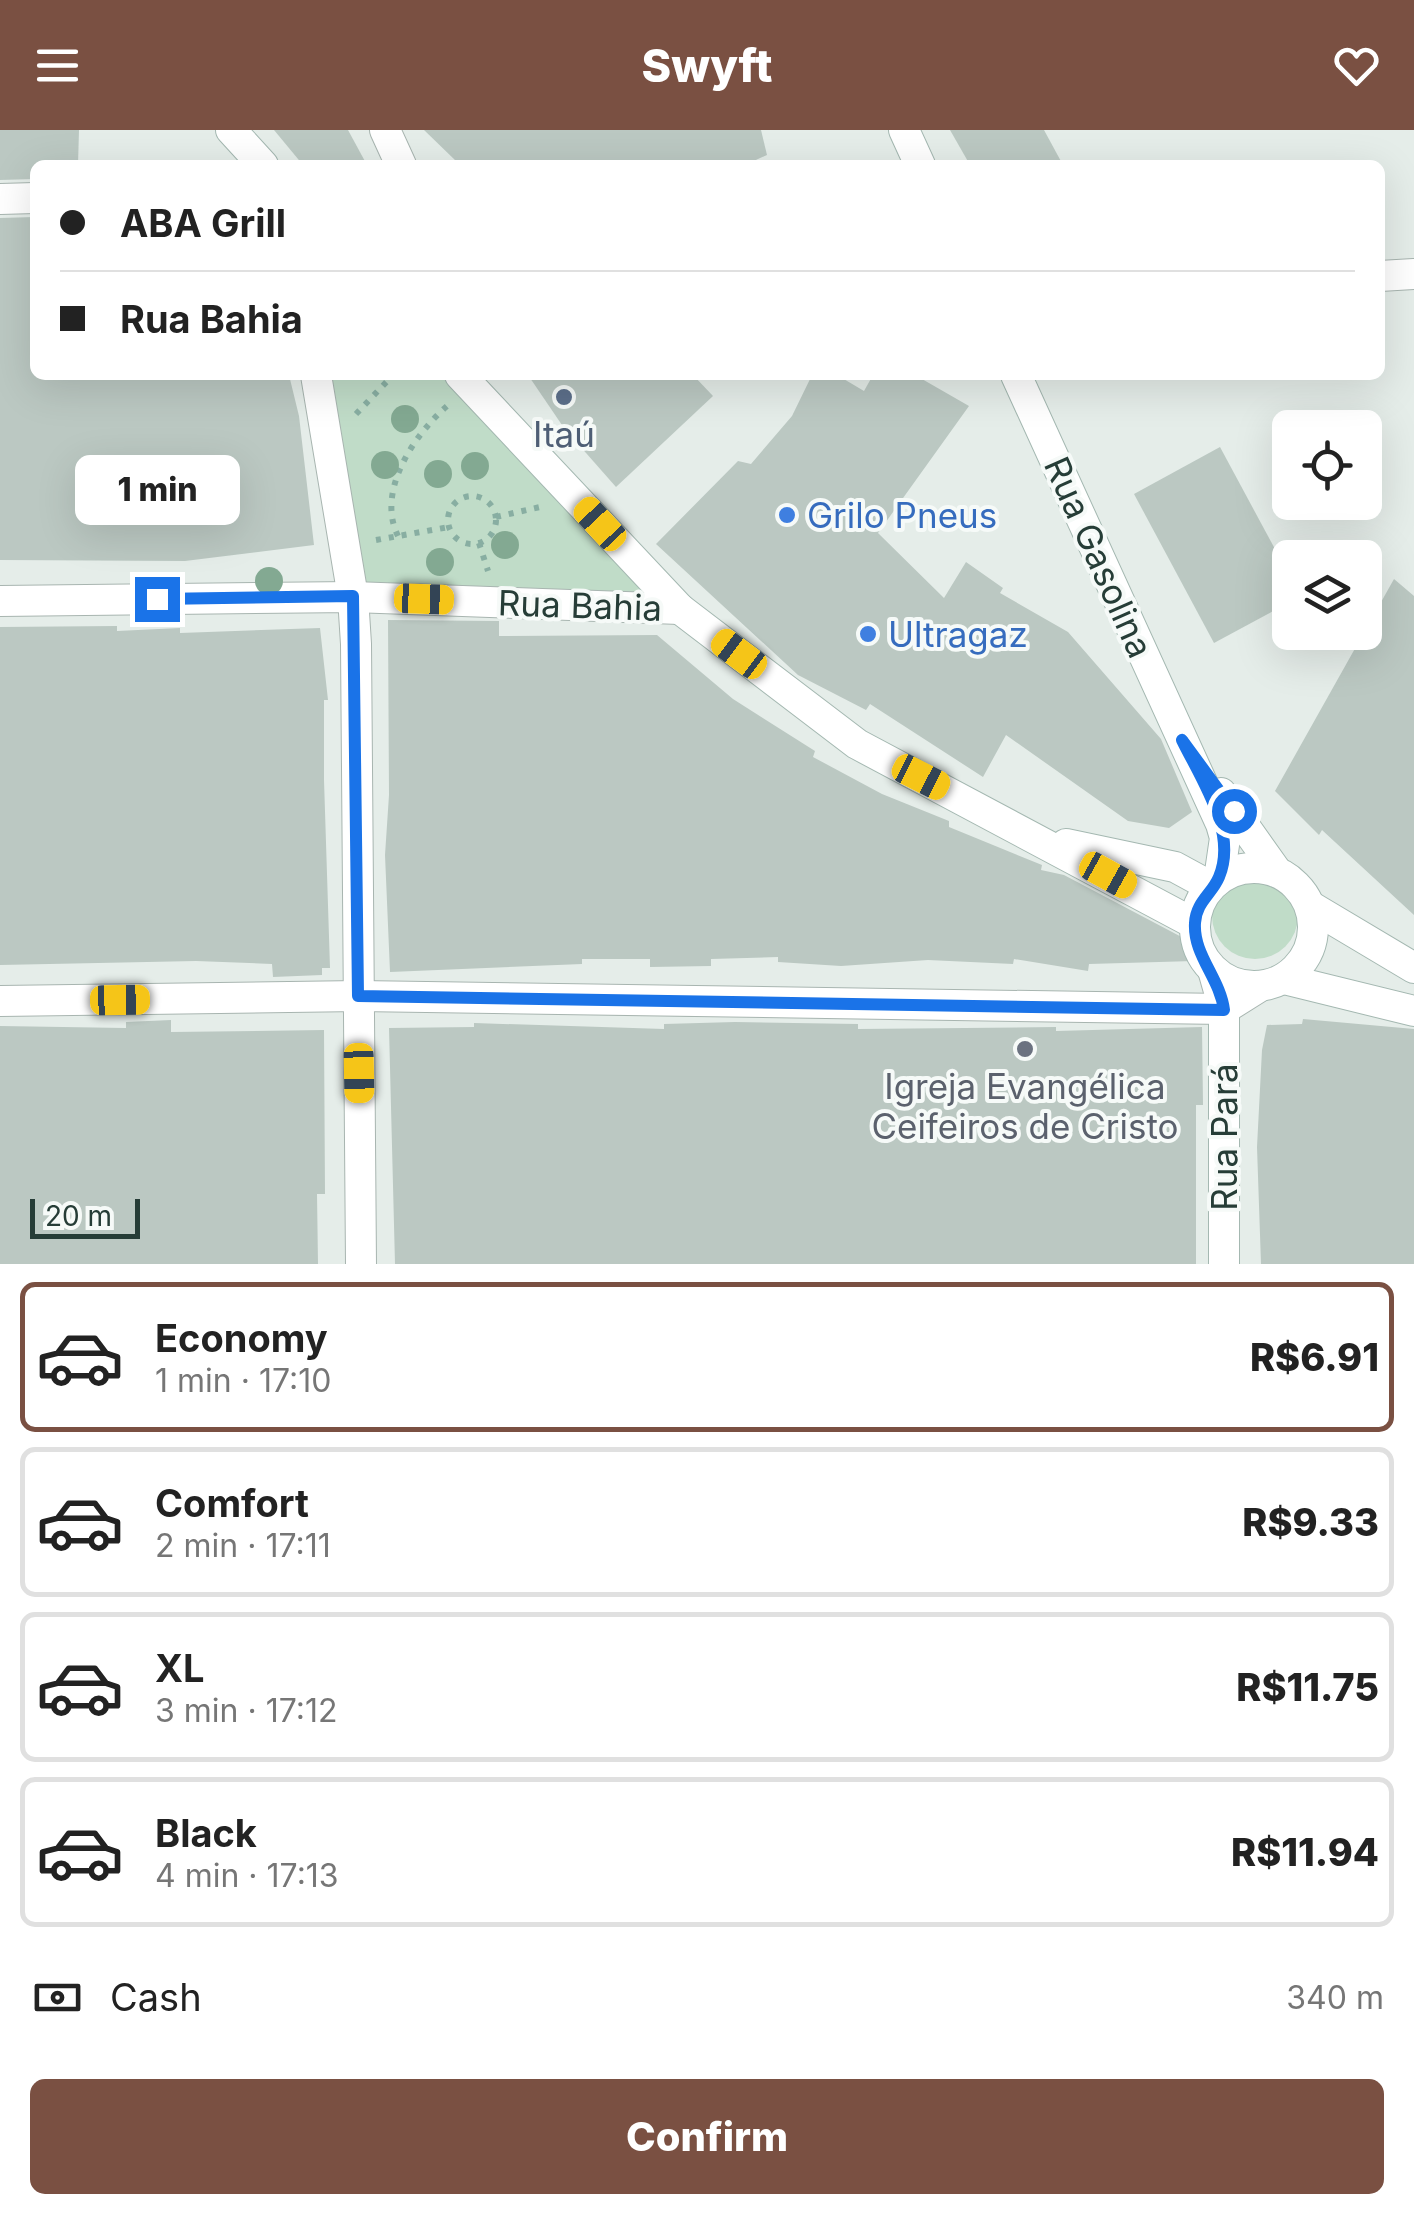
<!DOCTYPE html>
<meta charset="utf-8">
<style>
:root{--surface:#fff;--page:#f2f2f2;--text:#222;--muted:#767676;--line:#e0e0e0;--accent:#7a5042}
body{margin:0;font-family:Inter,sans-serif;background:var(--page);color:var(--text);height:100vh;display:flex;flex-direction:column;font-size:38px;white-space:nowrap}
*{box-sizing:border-box;margin:0}
p{font-size:32px;color:var(--muted)}
.icon{flex:none;width:55px;height:55px;fill:none;stroke:currentColor;stroke-width:2;stroke-linecap:round;stroke-linejoin:round}
.map{position:relative;height:1134px;overflow:hidden}
.panel{display:flex;flex-direction:column;background:var(--surface);flex:1}
.panel>*{flex:none}
.top-card{position:absolute;left:30px;top:30px;width:1355px;height:220px;border-radius:15px;box-shadow:0 10px 40px #0002;display:grid;align-content:center;height:220px;padding:0 30px;background:var(--surface)}
.fabs{position:absolute;left:1272px;top:280px;display:grid;gap:20px}
.fabs a{display:grid;place-items:center;width:110px;height:110px;border-radius:15px;background:var(--surface);box-shadow:0 10px 40px #0002;font-size:50px}
.scale{position:absolute;left:30px;bottom:25px;width:110px;box-sizing:border-box;padding-left:10px;border:5px solid #263d37;border-top:0;font-size:28px;line-height:35px;white-space:nowrap;color:#263d37;-webkit-text-stroke:8px #f6faf8;paint-order:stroke}
.end{position:absolute;width:45px;height:45px;margin:-22px;border:12px solid #1a73e8;background:#fff;box-shadow:0 0 0 5px #fff}
.from{border-radius:50%}
.bubble{position:absolute;height:70px;border-radius:15px;background:var(--surface);box-shadow:0 10px 40px #0002;font-size:32px;font-weight:800;line-height:70px;text-align:center}
.car{position:absolute;width:30px;height:60px;margin:-30px -15px;border-radius:12px;box-shadow:0 0 8px 2px #0007;background:linear-gradient(#f5c518 24%,#345 0 40%,#f5c518 0 76%,#345 0 86%,#f5c518 0)}
.top-card b{display:flex;align-items:center;gap:35px;height:95px;font-size:38px}
.top-card b+b{border-top:2px solid var(--line)}
.top-card i{width:25px;height:25px;background:var(--text)}
ul{padding:18px 0 0;list-style:none}
li{display:flex;align-items:center;gap:30px;height:150px;margin:0 20px 15px;padding:0 10px;border:5px solid var(--line);border-radius:15px}
li div{flex:1}
li b{display:block;font-size:38px}
li em{font-style:normal;font-weight:800}
li.current{border-color:var(--accent)}
li>.icon{width:90px;height:90px;stroke-width:1.5}
.pay{display:flex;align-items:center;gap:25px;height:110px;padding:0 30px;font-size:38px}
.pay p{margin-inline-start:auto}
.cta{display:flex;gap:20px;margin-top:auto;padding:20px 30px}
.cta a{flex:1;height:115px;border-radius:15px;background:var(--accent);color:#fff;font-size:40px;font-weight:800;line-height:115px;text-align:center}
header{display:flex;justify-content:space-between;align-items:center;height:130px;padding:0 30px;background:var(--accent);color:#fff;font-size:45px;font-weight:800}
.map>svg:first-child{display:block}
</style>
<header><svg class="icon" aria-label="menu" viewBox="0 0 24 24"><path d="M4 6h16M4 12h16M4 18h16"/></svg>Swyft<svg class="icon" aria-label="heart" viewBox="0 0 24 24"><path d="M12 20l-8-8c-3-5 5-10 8-4 3-6 11-1 8 4z"/></svg></header>
<div class="map">
<svg width="1414" height="1134" viewBox="0 0 1414 1134">
<rect width="100%" height="100%" fill="#e5ede9"/>
<g fill="#c0dcc8">
<polygon points="326,245 450,245 663,471 361,460"/>
<circle cx="1255" cy="786" r="43"/>
</g>
<g fill="#bbc8c2">
<polygon points="0,0 79,0 78,35 35,35 35,49 0,50"/>
<polygon points="274,0 348,0 367,35 303,35"/>
<polygon points="424,0 761,0 767,25 745,35 491,35 456,31"/>
<polygon points="950,0 1044,0 1063,35 970,35"/>
<polygon points="35,87 35,245 289,245 299,286 314,415 185,431 0,430 0,88"/>
<polygon points="528,245 693,245 713,266 616,357 564,298"/>
<polygon points="812,245 837,245 864,261 873,245 915,245 969,276 878,403 944,468 966,432 1003,458 1000,463 1068,502 1161,609 1192,682 1169,698 1128,691 1006,605 983,647 870,574 866,580 798,545 656,414 738,331 751,334 792,286"/>
<polygon points="1220,317 1290,447 1290,472 1214,513 1134,364"/>
<polygon points="1394,449 1414,466 1414,785 1322,700 1319,705 1275,661"/>
<polygon points="388,490 499,491 499,506 657,505 733,569 815,621 813,627 882,664 949,691 949,697 1042,735 1041,740 1064,745 1191,812 1194,831 1089,834 1088,841 1014,829 1013,834 928,830 841,836 778,832 778,827 711,829 711,836 650,837 650,829 582,829 582,834 390,842 385,725 389,665"/>
<polygon points="117,496 117,501 180,498 180,503 320,498 328,570 324,570 324,650 330,838 322,838 322,845 273,847 272,834 196,831 0,835 0,497"/>
<polygon points="1303,889 1414,899 1414,1134 1261,1134 1257,1017 1262,920 1267,895 1302,894"/>
<polygon points="171,890 171,902 324,900 325,1064 317,1064 318,1134 0,1134 0,896 126,898 126,892"/>
<polygon points="735,892 858,894 858,899 1056,897 1056,901 1202,897 1203,975 1196,975 1196,1134 395,1134 389,898 474,897 474,893 664,899 664,894"/>
</g>
<g fill="none" stroke-linecap="round" stroke-linejoin="round">
<g stroke="#a8b5b0" stroke-width="32">
<g id="street">
<polyline points="385,0 401,35"/>
<polyline points="0,69 35,68"/>
<polyline points="1380,146 1414,144"/>
<polyline points="316,245 353,467 356,514 361,1134"/>
<polyline points="0,471 353,467 680,479"/>
<polyline points="1213,840 1224,879"/>
<polyline points="0,871 359,866 1224,879"/>
<polyline points="1224,879 1259,857"/>
</g>
</g>
<g stroke="#a4b8b1" stroke-width="32">
<g id="secondary">
<polyline points="231,0 263,35"/>
<polyline points="904,0 920,35"/>
<polyline points="460,245 680,479 857,614 1195,794"/>
<polyline points="1016,245 1221,694 1225,708 1219,749"/>
<polyline points="1221,663 1277,742"/>
<polyline points="1066,714 1175,737 1210,756"/>
<circle cx="1254" cy="797" r="59"/>
<polyline points="1310,776 1414,838"/>
<polyline points="1284,849 1414,881"/>
<polyline points="1224,1134 1224,879"/>
</g>
</g>
<g stroke="#88aea2" stroke-width="6" stroke-dasharray="5 8" stroke-linecap="butt">
<polyline points="356,284 393,245"/>
<circle cx="472" cy="390" r="24"/>
<polyline points="496,387 540,377"/>
<path d="M398,406C376,362 413,306 447,276"/>
<polyline points="376,410 449,397"/>
<polyline points="479,413 488,441"/>
</g>
<use href="#street" stroke="#fff" stroke-width="30"/>
<use href="#secondary" stroke="#fff" stroke-width="30"/>
</g>
<g fill="#83a992">
<circle cx="405" cy="289" r="14"/>
<circle cx="385" cy="335" r="14"/>
<circle cx="475" cy="336" r="14"/>
<circle cx="438" cy="344" r="14"/>
<circle cx="505" cy="415" r="14"/>
<circle cx="440" cy="432" r="14"/>
<circle cx="269" cy="451" r="14"/>
</g>
<g fill="none" stroke-linecap="round" stroke-linejoin="round">
<path stroke="#1a73e8" stroke-width="12" d="M157,469L353,466L358,866L1224,880C1220,848 1193,825 1195,793C1196,772 1212,764 1219,747C1238,702 1201,649 1182,610L1234,681"/>
</g>
<circle fill="#5c6f8a" stroke="#f6faf8" stroke-width="4" cx="564" cy="267" r="10"/>
<g fill="#3f7fe0" stroke="#f6faf8" stroke-width="4">
<circle cx="787" cy="385" r="10"/>
<circle cx="868" cy="504" r="10"/>
</g>
<circle fill="#6b7280" stroke="#f6faf8" stroke-width="4" cx="1025" cy="919" r="10"/>
<g text-anchor="middle" dominant-baseline="central" stroke-width="8" stroke-linejoin="round" paint-order="stroke">
<g font-size="35" fill="#4e5e75" stroke="#f6faf8">
<text x="564" y="304">Itaú</text>
</g>
<g font-size="35" fill="#366cbe" stroke="#f6faf8" text-anchor="start">
<text x="807" y="385">Grilo Pneus</text>
<text x="888" y="504">Ultragaz</text>
</g>
<g font-size="35" fill="#263d37" stroke="#f6faf8">
<text transform="translate(1099 427) rotate(66)">Rua Gasolina</text>
<text transform="translate(580 475) rotate(2)">Rua Bahia</text>
<text transform="translate(1224 1007) rotate(-90)">Rua Pará</text>
</g>
<g font-size="35" fill="#5b616d" stroke="#f6faf8">
<text x="1025" y="956">Igreja Evangélica<tspan x="1025" dy="40">Ceifeiros de Cristo</tspan></text>
</g>
</g>
</svg>
<div class="fabs">
<a><svg class="icon" aria-label="locate" viewBox="0 0 24 24"><circle cx="12" cy="12" r="6"/><path d="M12 2v4M12 18v4M2 12h4M18 12h4"/></svg></a>
<a><svg class="icon" aria-label="layers" viewBox="0 0 24 24"><path d="M12 4l9 5-9 5-9-5zM3 14l9 5 9-5"/></svg></a>
</div>
<div class="scale">20 m</div>
<i class="end from" style="left:1234px;top:681px"></i>
<i class="end" style="left:157px;top:469px"></i>
<div class="bubble" style="left:75px;top:325px;width:165px">1 min</div>
<i class="car" style="left:600px;top:394px;rotate:317deg"></i>
<i class="car" style="left:424px;top:469px;rotate:92deg"></i>
<i class="car" style="left:739px;top:524px;rotate:307deg"></i>
<i class="car" style="left:921px;top:647px;rotate:117deg"></i>
<i class="car" style="left:1108px;top:745px;rotate:119deg"></i>
<i class="car" style="left:120px;top:870px;rotate:89deg"></i>
<i class="car" style="left:359px;top:943px;rotate:179deg"></i>
<div class="top-card">
<b><i class="from"></i>ABA Grill</b>
<b><i></i>Rua Bahia</b>
</div>
</div>
<section class="panel">
<ul>
<li class="current"><svg class="icon" aria-label="car" viewBox="0 0 24 24"><path d="M5 17H2v-5l4-1 3-4h7l3 4 3 1v5h-3M9 17h6M6 11h13"/><circle cx="7" cy="17" r="2"/><circle cx="17" cy="17" r="2"/></svg><div><b>Economy</b><p>1 min · 17:10</p></div><em>R$6.91</em></li>
<li><svg class="icon" aria-label="car" viewBox="0 0 24 24"><path d="M5 17H2v-5l4-1 3-4h7l3 4 3 1v5h-3M9 17h6M6 11h13"/><circle cx="7" cy="17" r="2"/><circle cx="17" cy="17" r="2"/></svg><div><b>Comfort</b><p>2 min · 17:11</p></div><em>R$9.33</em></li>
<li><svg class="icon" aria-label="car" viewBox="0 0 24 24"><path d="M5 17H2v-5l4-1 3-4h7l3 4 3 1v5h-3M9 17h6M6 11h13"/><circle cx="7" cy="17" r="2"/><circle cx="17" cy="17" r="2"/></svg><div><b>XL</b><p>3 min · 17:12</p></div><em>R$11.75</em></li>
<li><svg class="icon" aria-label="car" viewBox="0 0 24 24"><path d="M5 17H2v-5l4-1 3-4h7l3 4 3 1v5h-3M9 17h6M6 11h13"/><circle cx="7" cy="17" r="2"/><circle cx="17" cy="17" r="2"/></svg><div><b>Black</b><p>4 min · 17:13</p></div><em>R$11.94</em></li>
</ul>
<div class="pay"><svg class="icon" aria-label="cash" viewBox="0 0 24 24"><path d="M3 7h18v10H3z"/><circle cx="12" cy="12" r="2"/></svg>Cash<p>340 m</p></div>
<div class="cta"><a>Confirm</a></div>
</section>
